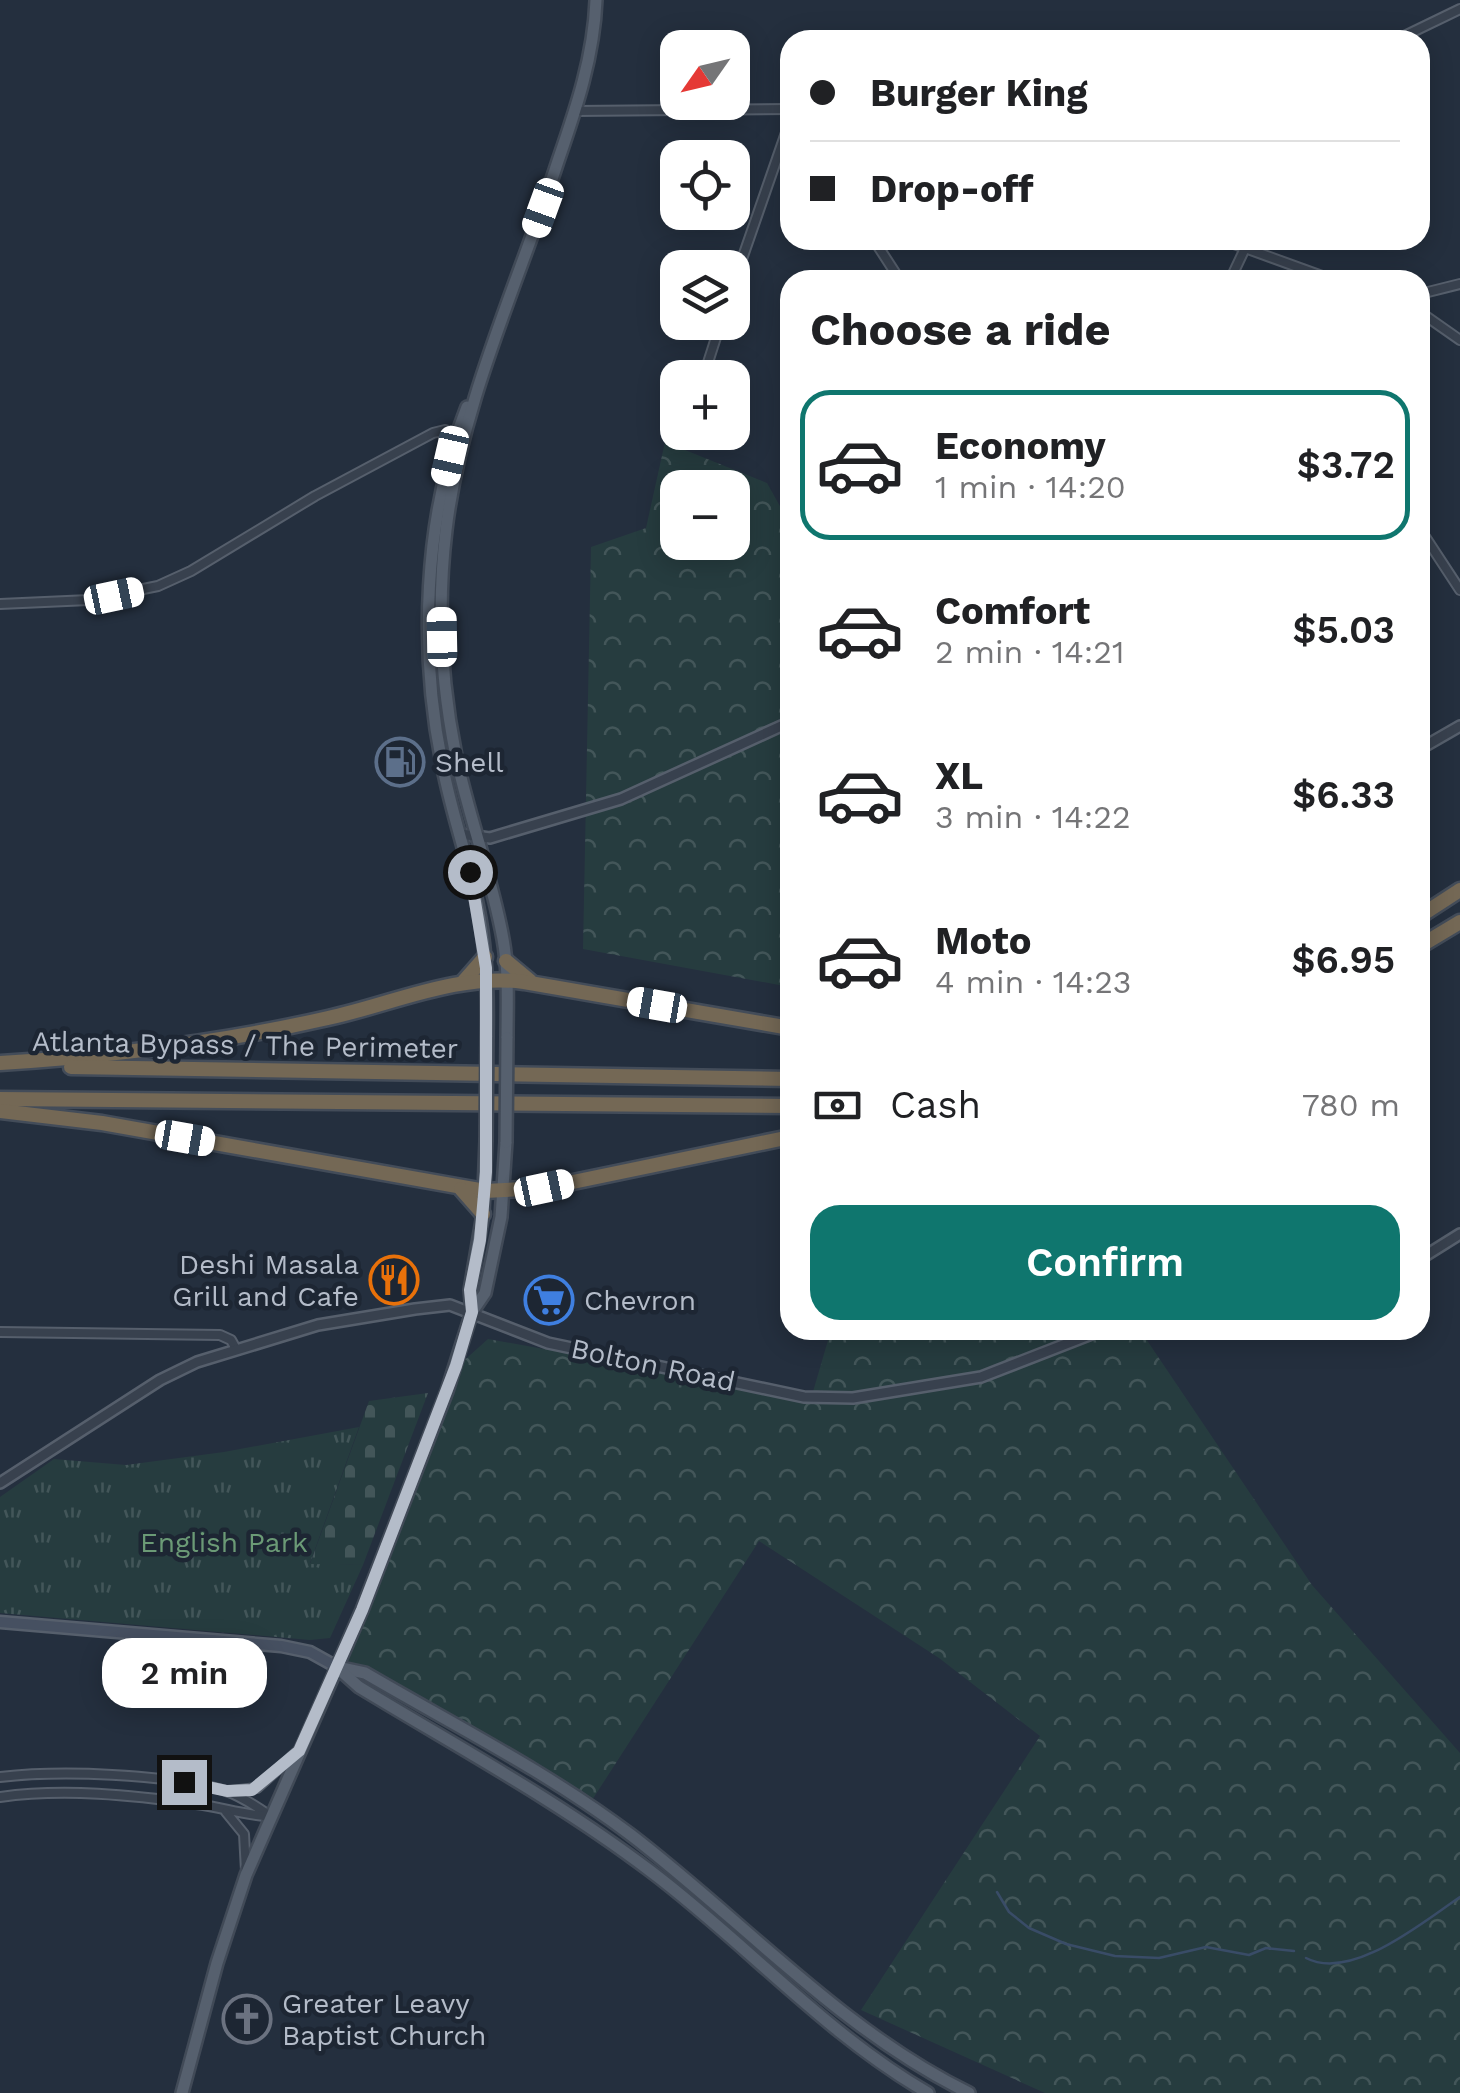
<!DOCTYPE html>
<meta charset="utf-8">
<style>
:root{--surface:#fff;--page:#f6f6f6;--text:#202124;--muted:#757577;--line:#e0e0e0;--accent:#0f766e}
body{margin:0;font-family:"Work Sans",sans-serif;background:var(--page);color:var(--text);height:100vh;display:flex;flex-direction:column;font-size:38px;white-space:nowrap}
*{box-sizing:border-box;margin:0}
p{font-size:32px;color:var(--muted)}
.icon{flex:none;width:55px;height:55px;fill:none;stroke:currentColor;stroke-width:2;stroke-linecap:round;stroke-linejoin:round}
.map{position:relative;flex:1;overflow:hidden}
.sheet{position:absolute;left:780px;top:270px;width:650px;height:1070px;display:flex;flex-direction:column;background:var(--surface);border-radius:30px;box-shadow:0 5px 25px #0003}
.sheet>*{flex:none}
.banner{position:absolute;left:780px;top:30px;width:650px;height:220px;border-radius:30px;box-shadow:0 5px 25px #0003;display:grid;align-content:center;height:220px;padding:0 30px;background:var(--surface)}
.needle{width:65px;rotate:236deg}
.fabs{position:absolute;left:660px;top:30px;display:grid;gap:20px}
.fabs a{display:grid;place-items:center;width:90px;height:90px;border-radius:20px;background:var(--surface);box-shadow:0 5px 25px #0003;font-size:50px}
.end{position:absolute;width:45px;height:45px;margin:-22px;border:12px solid #b4bcc9;background:#111;box-shadow:0 0 0 5px #111}
.from{border-radius:50%}
.bubble{position:absolute;height:70px;border-radius:30px;background:var(--surface);box-shadow:0 5px 25px #0003;font-size:32px;font-weight:600;line-height:70px;text-align:center}
.car{position:absolute;width:30px;height:60px;margin:-30px -15px;border-radius:12px;box-shadow:0 0 8px 2px #0007;background:linear-gradient(#fff 24%,#345 0 40%,#fff 0 76%,#345 0 86%,#fff 0)}
.banner b{display:flex;align-items:center;gap:35px;height:95px;font-size:38px}
.banner b+b{border-top:2px solid var(--line)}
.banner i{width:25px;height:25px;background:var(--text)}
ul{padding:0;list-style:none}
li{display:flex;align-items:center;gap:30px;height:150px;margin:0 20px 15px;padding:0 10px;border:5px solid transparent;border-radius:30px}
li div{flex:1}
li b{display:block;font-size:38px}
li em{font-style:normal;font-weight:600}
li.active{border-color:var(--accent)}
li>.icon{width:90px;height:90px;stroke-width:1.5}
h2{padding:0 30px;font-size:45px;line-height:120px}
.pay{display:flex;align-items:center;gap:25px;height:110px;padding:0 30px;font-size:38px}
.pay p{margin-inline-start:auto}
.primary-button{display:flex;gap:20px;margin-top:auto;padding:20px 30px}
.primary-button a{flex:1;height:115px;border-radius:30px;background:var(--accent);color:#fff;font-size:40px;font-weight:600;line-height:115px;text-align:center}
.map>svg:first-child{display:block}
</style>
<div class="map">
<svg width="1460" height="2093" viewBox="0 0 1460 2093">
<defs>
<pattern id="grass-tufts" width="24" height="20" patternUnits="userSpaceOnUse" patternTransform="scale(2.5)"><rect width="24" height="20" fill="#263c3f"/><path d="M3 7l-1-3M5 7V3M7 7l1-3M15 17l-1-3M17 17v-4M19 17l1-3" fill="none" stroke="#435659"/></pattern>
<pattern id="forest-crowns" width="20" height="18" patternUnits="userSpaceOnUse" patternTransform="scale(2.5)"><rect width="20" height="18" fill="#263c3f"/><path d="M2 6a3 3 0 1 1 6 0M12 15a3 3 0 1 1 6 0" fill="none" stroke="#435659"/></pattern>
<pattern id="cemetery-stones" width="16" height="16" patternUnits="userSpaceOnUse" patternTransform="scale(2.5)"><rect width="16" height="16" fill="#263c3f"/><path d="M2 7V4a2 2 0 0 1 4 0v3zM10 15v-3a2 2 0 0 1 4 0v3z" fill="#435659"/></pattern>
</defs>
<rect width="100%" height="100%" fill="#242f3e"/>
<polygon fill="url(#grass-tufts)" points="359,1427 310,1563 363,1565 330,1638 310,1640 0,1613 0,1497 54,1459 126,1465 224,1452"/>
<g fill="url(#forest-crowns)" fill-rule="evenodd">
<path d="M665,442L767,483L790,524V987L583,949L591,547L646,528ZM678,488H732V542H678Z"/>
<polygon points="831,1330 1140,1330 1312,1585 1460,1753 1460,2093 1045,2093 861,2010 1040,1736 939,1658 759,1541 585,1811 341,1656 449,1374 488,1339 682,1374 810,1402"/>
</g>
<polygon fill="url(#cemetery-stones)" points="428,1393 363,1565 310,1564 369,1401"/>
<g fill="none" stroke-linecap="round" stroke-linejoin="round">
<g stroke="#394c67" stroke-width="2.5">
<polyline points="997,1892 1009,1912 1029,1928 1066,1944 1115,1956 1159,1958 1206,1947 1249,1955 1266,1948 1294,1951"/>
<path d="M1306,1958C1352,1982 1424,1921 1460,1897"/>
</g>
<g stroke="#565f6c" stroke-width="12">
<g id="minor">
<polyline points="1396,40 1460,9"/>
<polyline points="575,111 790,109"/>
<polyline points="874,240 896,274"/>
<polyline points="1223,240 1333,280"/>
<polyline points="1230,280 1249,240"/>
<polyline points="732,288 790,121"/>
<polyline points="1420,294 1460,284"/>
<polyline points="1420,312 1460,340"/>
<polyline points="703,378 721,322"/>
<polyline points="1420,529 1460,590"/>
<polyline points="0,604 89,600 158,586 191,571 315,496 433,433 445,430 458,434"/>
<polyline points="0,1332 220,1335 231,1340 236,1349"/>
<path d="M0,1777C62,1770 163,1774 223,1790C239,1795 256,1806 270,1816"/>
<polyline points="231,1791 257,1788 298,1751"/>
<path d="M0,1797C64,1788 132,1795 196,1804C219,1807 242,1814 265,1816"/>
<polyline points="226,1812 244,1834 246,1871"/>
</g>
</g>
<g stroke="#565f6c" stroke-width="14">
<g id="tertiary">
<polyline points="1420,749 1460,726"/>
<polyline points="460,834 490,838 621,799 790,722"/>
<polyline points="1420,1259 1460,1234"/>
<polyline points="0,1483 160,1380 197,1362 318,1325 415,1309 450,1305 548,1343 804,1397 853,1398 981,1377 1102,1330"/>
</g>
</g>
<g stroke="#565f6c" stroke-width="15">
<polyline id="secondary" points="0,1622 281,1646 310,1652 337,1667"/>
</g>
<g stroke="#414a57" stroke-width="16">
<g id="primary">
<path d="M467,407C423,517 419,653 443,768C452,815 469,861 478,908C487,951 488,994 487,1037"/>
<path d="M507,1038C507,1005 509,972 503,939C492,877 469,818 456,756C441,682 437,605 446,530C461,403 519,282 558,161C576,109 594,56 596,0"/>
<polyline points="472,1312 470,1290 483,1214 486,1141"/>
<path d="M337,1667L365,1673C454,1725 549,1773 631,1835C742,1920 842,2031 969,2093"/>
<path d="M340,1670L359,1687C456,1746 558,1801 649,1870C744,1941 824,2033 928,2093"/>
<polyline points="182,2093 217,1963 246,1875 362,1610 447,1391 472,1312 485,1293 501,1217 506,1142"/>
</g>
</g>
<g stroke="#434c59" stroke-width="19">
<g id="motorway">
<polyline points="1420,916 1460,890"/>
<polyline points="1420,946 1460,922"/>
<polyline points="506,961 530,981"/>
<polyline points="463,982 485,957"/>
<path d="M0,1063C111,1056 219,1043 328,1018C393,1004 456,973 524,982L790,1028"/>
<polyline points="71,1067 790,1079"/>
<polyline points="0,1099 790,1106"/>
<polyline points="0,1111 102,1123 485,1191 544,1188 790,1137"/>
<polyline points="461,1189 483,1214"/>
</g>
</g>
<use href="#minor" stroke="#38414e" stroke-width="8"/>
<use href="#tertiary" stroke="#38414e" stroke-width="9"/>
<use href="#secondary" stroke="#465061" stroke-width="10"/>
<use href="#primary" stroke="#56606e" stroke-width="11"/>
<use href="#motorway" stroke="#746855" stroke-width="14"/>
<g stroke="#414a57" stroke-width="16" stroke-linecap="butt">
<g id="primary-bridge">
<polyline points="486,1141 487,1037"/>
<polyline points="506,1142 507,1038"/>
</g>
</g>
<use href="#primary-bridge" stroke="#56606e" stroke-width="11"/>
</g>
<g fill="none" stroke-linecap="round" stroke-linejoin="round">
<polyline stroke="#b4bcc9" stroke-width="12" points="184,1782 227,1791 252,1790 299,1751 362,1610 456,1366 472,1312 470,1290 480,1240 486,1172 486,968 470,872"/>
</g>
<defs>
<g id="fuel-ring" transform="scale(2.5)"><circle r="9.5" fill="#1d2633" stroke="#5c6f8a" stroke-width="1.5"/><path d="M-5.5-6h7V0h2V4h1.3V-2.5L3-4.5l.8-.8L6-3V5H2.5V1h-1V6h-7ZM-4.2-4.7v3.2H.2V-4.7Z" fill="#5c6f8a"/></g>
<g id="restaurant-ring" transform="scale(2.5)"><circle r="9.5" fill="#1d2633" stroke="#e8710a" stroke-width="1.5"/><path d="M-5-6h1v4h1v-4h1v4h1v-4h1v5L-1.5 .5V6h-2V.5L-5-1ZM5-6V6H3V1.5H1.5Q1.5-4 5-6Z" fill="#e8710a"/></g>
<g id="supermarket-ring" transform="scale(2.5)"><circle r="9.5" fill="#1d2633" stroke="#3f7fe0" stroke-width="1.5"/><path d="M-6-5.5h2.5l.6 2H6L4.5 2H-2.5L-4.4-4H-6ZM-1.5 3.2a1.3 1.3 0 1 0 .1 0ZM3 3.2a1.3 1.3 0 1 0 .1 0Z" fill="#3f7fe0"/></g>
<g id="church-ring" transform="scale(2.5)"><circle r="9.5" fill="#1d2633" stroke="#6b7280" stroke-width="1.5"/><path d="M-1.2-6h2.4v3.5h3.3v2.4h-3.3V6h-2.4V-.1h-3.3v-2.4h3.3Z" fill="#6b7280"/></g>
</defs>
<g fill-rule="evenodd">
<use href="#fuel-ring" x="400" y="762"/>
<use href="#restaurant-ring" x="394" y="1280"/>
<use href="#supermarket-ring" x="549" y="1300"/>
<use href="#church-ring" x="247" y="2019"/>
</g>
<g text-anchor="middle" dominant-baseline="central" stroke-width="9" stroke-linejoin="round" paint-order="stroke">
<g font-size="28" fill="#b4bcc9" stroke="#1d2633" text-anchor="start">
<text x="435" y="762">Shell</text>
<text x="359" y="1264" text-anchor="end">Deshi Masala<tspan x="359" dy="32">Grill and Cafe</tspan></text>
<text x="584" y="1300">Chevron</text>
<text x="282" y="2003">Greater Leavy<tspan x="282" dy="32">Baptist Church</tspan></text>
</g>
<g font-size="28" fill="#b4bcc9" stroke="#1d2633">
<text transform="translate(245 1045) rotate(1)">Atlanta Bypass / The Perimeter</text>
<text transform="translate(653 1365) rotate(12)">Bolton Road</text>
</g>
<g font-size="28" fill="#6b9a76" stroke="#1d2633">
<text x="224" y="1542">English Park</text>
</g>
</g>
</svg>
<div class="fabs">
<a><svg class="needle" viewBox="-14 -14 28 28"><path d="M0-13l5 13h-10z" fill="#e53935"/><path d="M0 13l5-13h-10z" fill="#757577"/></svg></a>
<a><svg class="icon" aria-label="locate" viewBox="0 0 24 24"><circle cx="12" cy="12" r="6"/><path d="M12 2v4M12 18v4M2 12h4M18 12h4"/></svg></a>
<a><svg class="icon" aria-label="layers" viewBox="0 0 24 24"><path d="M12 4l9 5-9 5-9-5zM3 14l9 5 9-5"/></svg></a>
<a>+</a>
<a>−</a>
</div>
<i class="end from" style="left:470px;top:872px"></i>
<i class="end" style="left:184px;top:1782px"></i>
<div class="bubble" style="left:102px;top:1638px;width:165px">2 min</div>
<i class="car" style="left:543px;top:208px;rotate:200deg"></i>
<i class="car" style="left:450px;top:456px;rotate:193deg"></i>
<i class="car" style="left:114px;top:596px;rotate:78deg"></i>
<i class="car" style="left:442px;top:637px;rotate:359deg"></i>
<i class="car" style="left:657px;top:1005px;rotate:280deg"></i>
<i class="car" style="left:185px;top:1138px;rotate:100deg"></i>
<i class="car" style="left:544px;top:1188px;rotate:78deg"></i>
<div class="banner">
<b><i class="from"></i>Burger King</b>
<b><i></i>Drop-off</b>
</div>
<section class="sheet">
<h2>Choose a ride</h2>
<ul>
<li class="active"><svg class="icon" aria-label="car" viewBox="0 0 24 24"><path d="M5 17H2v-5l4-1 3-4h7l3 4 3 1v5h-3M9 17h6M6 11h13"/><circle cx="7" cy="17" r="2"/><circle cx="17" cy="17" r="2"/></svg><div><b>Economy</b><p>1 min · 14:20</p></div><em>$3.72</em></li>
<li><svg class="icon" aria-label="car" viewBox="0 0 24 24"><path d="M5 17H2v-5l4-1 3-4h7l3 4 3 1v5h-3M9 17h6M6 11h13"/><circle cx="7" cy="17" r="2"/><circle cx="17" cy="17" r="2"/></svg><div><b>Comfort</b><p>2 min · 14:21</p></div><em>$5.03</em></li>
<li><svg class="icon" aria-label="car" viewBox="0 0 24 24"><path d="M5 17H2v-5l4-1 3-4h7l3 4 3 1v5h-3M9 17h6M6 11h13"/><circle cx="7" cy="17" r="2"/><circle cx="17" cy="17" r="2"/></svg><div><b>XL</b><p>3 min · 14:22</p></div><em>$6.33</em></li>
<li><svg class="icon" aria-label="car" viewBox="0 0 24 24"><path d="M5 17H2v-5l4-1 3-4h7l3 4 3 1v5h-3M9 17h6M6 11h13"/><circle cx="7" cy="17" r="2"/><circle cx="17" cy="17" r="2"/></svg><div><b>Moto</b><p>4 min · 14:23</p></div><em>$6.95</em></li>
</ul>
<div class="pay"><svg class="icon" aria-label="cash" viewBox="0 0 24 24"><path d="M3 7h18v10H3z"/><circle cx="12" cy="12" r="2"/></svg>Cash<p>780 m</p></div>
<div class="primary-button"><a>Confirm</a></div>
</section>
</div>
